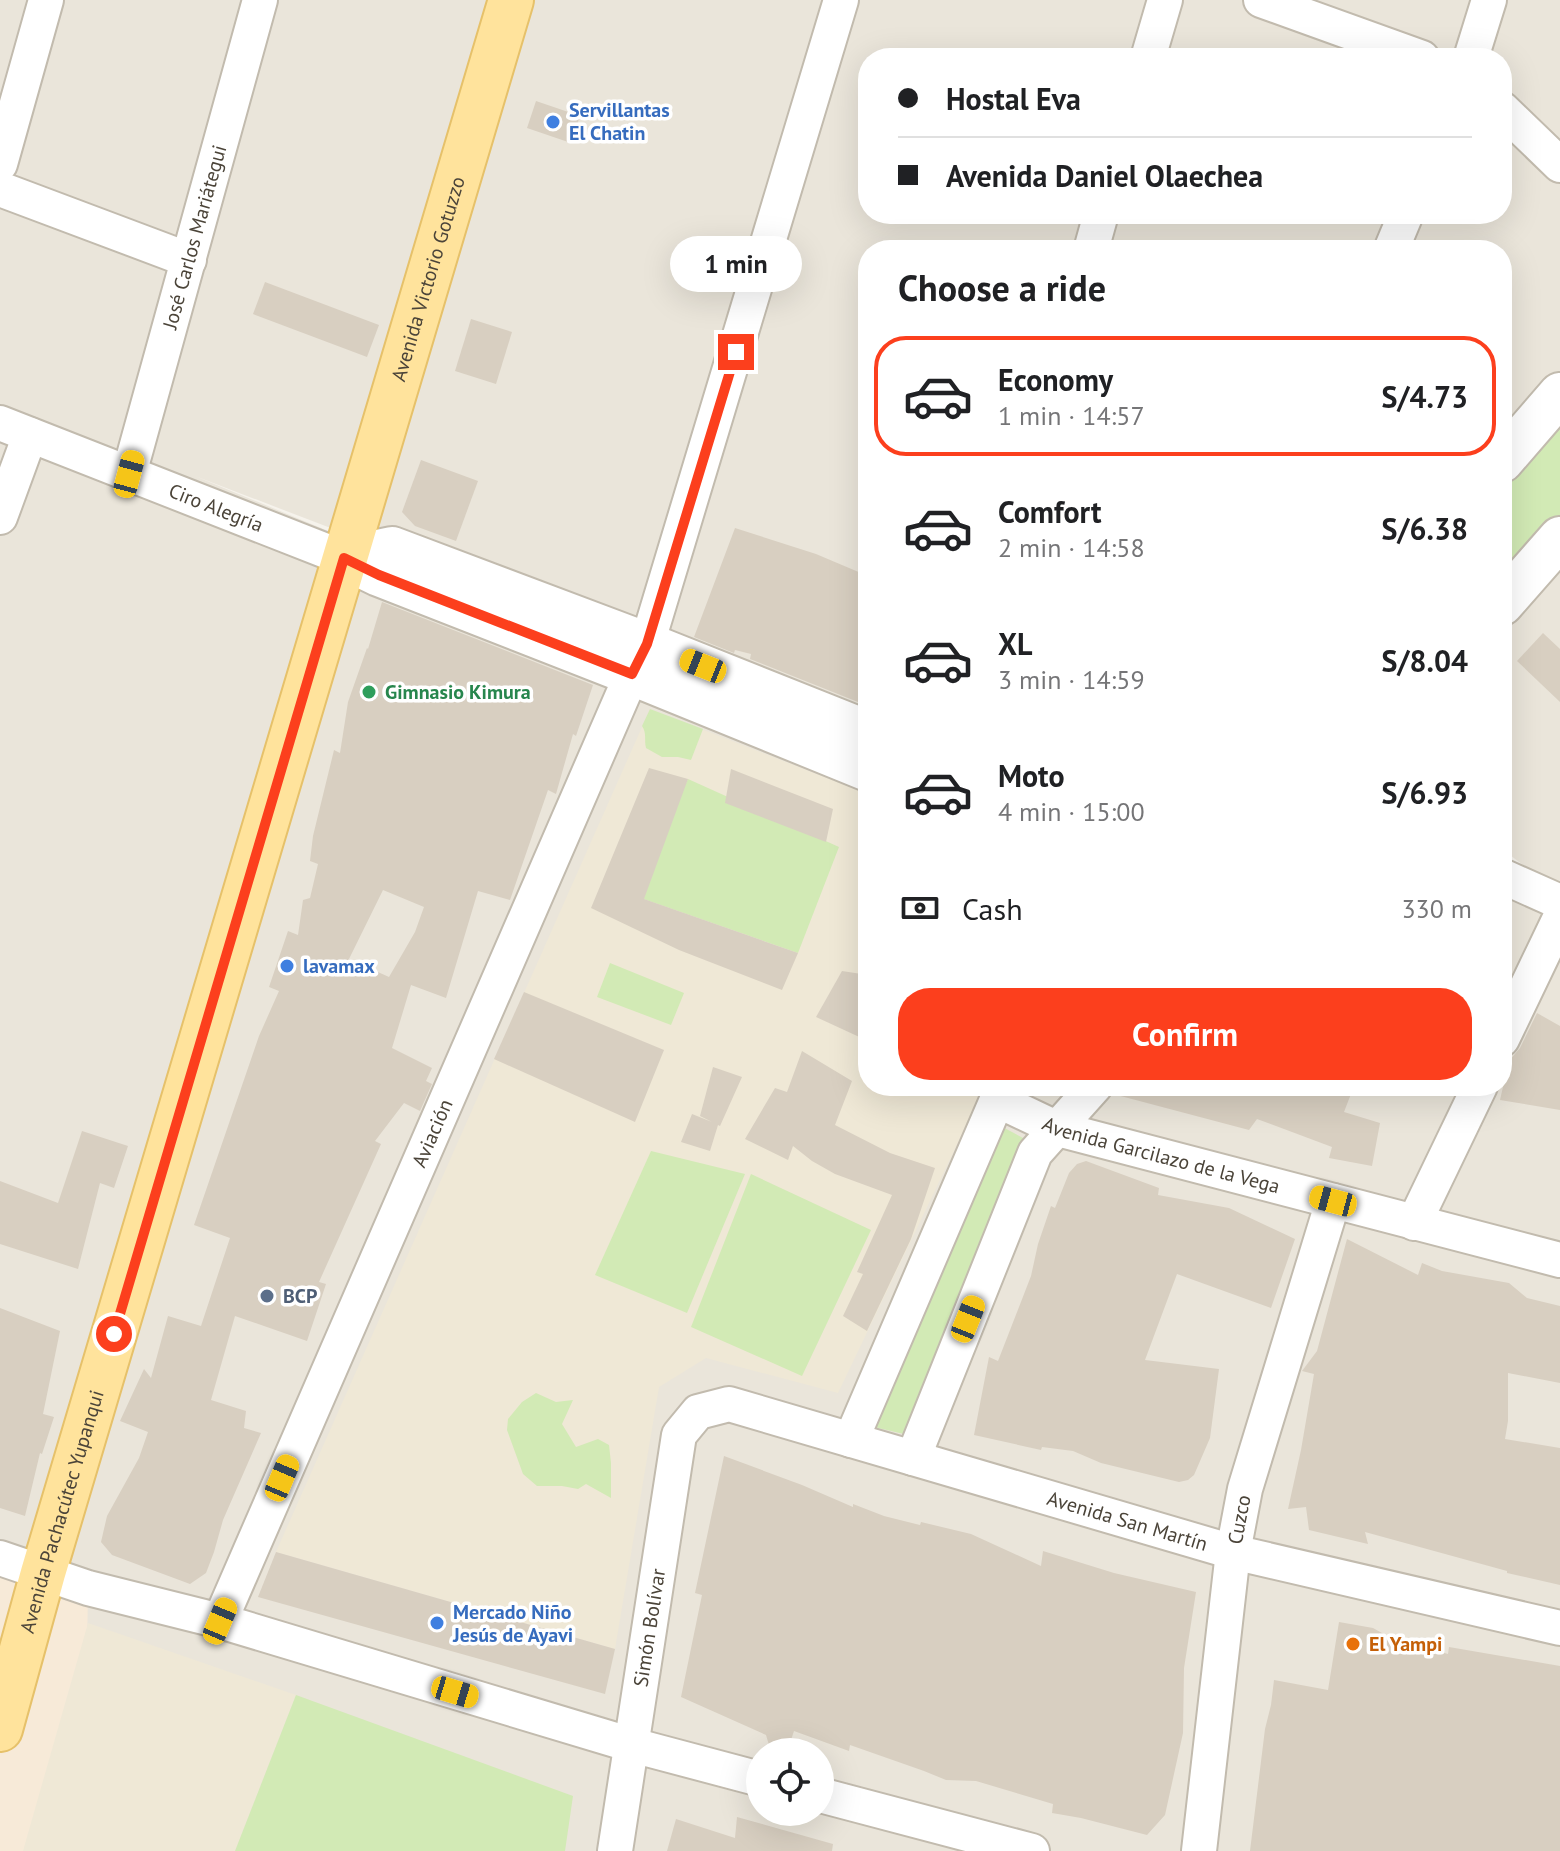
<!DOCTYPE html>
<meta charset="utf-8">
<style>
:root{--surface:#fff;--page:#f6f6f6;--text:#202124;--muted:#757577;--line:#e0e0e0;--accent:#fc3f1d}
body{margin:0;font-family:"PT Sans",sans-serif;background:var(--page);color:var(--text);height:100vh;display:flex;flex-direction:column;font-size:30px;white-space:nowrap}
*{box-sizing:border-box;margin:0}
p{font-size:26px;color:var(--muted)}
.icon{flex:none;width:44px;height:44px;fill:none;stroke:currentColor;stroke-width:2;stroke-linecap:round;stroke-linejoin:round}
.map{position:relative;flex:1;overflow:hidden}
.panel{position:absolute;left:858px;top:240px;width:654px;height:856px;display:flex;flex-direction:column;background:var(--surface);border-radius:32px;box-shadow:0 8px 32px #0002}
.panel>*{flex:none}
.top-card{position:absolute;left:858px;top:48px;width:654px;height:176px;border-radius:32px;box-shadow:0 8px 32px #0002;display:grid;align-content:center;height:176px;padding:0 40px;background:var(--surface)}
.controls{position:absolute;left:746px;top:1738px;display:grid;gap:16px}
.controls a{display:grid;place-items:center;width:88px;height:88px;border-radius:50%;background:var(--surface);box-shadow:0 8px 32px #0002;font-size:40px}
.end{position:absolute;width:36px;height:36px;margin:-18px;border:10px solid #fc3f1d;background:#fff;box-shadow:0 0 0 4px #fff}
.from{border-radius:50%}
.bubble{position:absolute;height:56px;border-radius:28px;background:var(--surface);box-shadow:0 8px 32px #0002;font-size:26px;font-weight:700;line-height:56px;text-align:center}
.car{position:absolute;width:24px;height:48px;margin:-24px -12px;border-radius:10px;box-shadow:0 0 6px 2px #0007;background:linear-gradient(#f5c518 24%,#345 0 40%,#f5c518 0 76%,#345 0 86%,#f5c518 0)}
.top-card b{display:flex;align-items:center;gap:28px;height:76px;font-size:30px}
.top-card b+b{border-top:2px solid var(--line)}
.top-card i{width:20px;height:20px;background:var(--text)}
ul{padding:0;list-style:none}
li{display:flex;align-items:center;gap:24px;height:120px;margin:0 16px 12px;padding:0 24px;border:4px solid transparent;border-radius:32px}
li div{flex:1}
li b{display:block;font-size:30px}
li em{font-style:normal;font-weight:700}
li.active{border-color:var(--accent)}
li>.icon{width:72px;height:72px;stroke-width:1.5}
h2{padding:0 40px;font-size:36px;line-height:96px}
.pay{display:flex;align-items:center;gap:20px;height:88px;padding:0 40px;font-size:30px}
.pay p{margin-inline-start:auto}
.button{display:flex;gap:16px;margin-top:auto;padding:16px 40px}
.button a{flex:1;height:92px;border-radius:32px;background:var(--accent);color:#fff;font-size:32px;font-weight:700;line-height:92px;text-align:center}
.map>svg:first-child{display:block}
</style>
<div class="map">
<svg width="1560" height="1851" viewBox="0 0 1560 1851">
<rect width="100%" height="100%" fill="#f6f3ec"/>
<path fill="#eae5da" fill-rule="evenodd" d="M0,0H1560V893L1502,849V250H868V734L195,476L617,650L868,749V1086H1502V872L1560,897V1851H0ZM868,58H1502V214H868ZM760,1752H820V1812H760Z"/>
<polygon fill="#f7ead8" points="6,1560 88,1588 84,1851 0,1851 0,1577"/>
<g fill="#efe8d6">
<polygon points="650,709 868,794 868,1086 985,1086 838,1393 706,1358 659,1387 615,1649 276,1552"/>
<polygon points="88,1623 296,1695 235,1851 23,1851"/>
</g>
<g fill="#d2eab5">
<polygon points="1560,403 1560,554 1502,620 1502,467"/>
<path d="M650,709L703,729L691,760L678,757H662L646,748C644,740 647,733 642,726Z"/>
<polygon points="688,779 839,847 798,953 632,895"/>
<polygon points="610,963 684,993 671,1025 597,997"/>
<polygon points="997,1124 1023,1138 908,1435 870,1426"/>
<polygon points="651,1151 745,1174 687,1313 595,1275"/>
<polygon points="751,1174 871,1230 802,1376 691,1327"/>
<polygon points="536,1393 556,1402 573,1400 562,1424 576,1447 598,1439 609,1445 611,1463 611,1498 586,1484 578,1489 562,1486 537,1486 523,1474 507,1430 508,1419 522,1402"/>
<polygon points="296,1695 573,1796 565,1851 235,1851"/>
</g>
<g fill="#d8cfc1" fill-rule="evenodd">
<polygon points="536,101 580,116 571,143 527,128"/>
<polygon points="265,282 379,325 367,357 253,314"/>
<polygon points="471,319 512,332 496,384 455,371"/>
<polygon points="421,460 478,481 456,541 415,526 402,512"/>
<polygon points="735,528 816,554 868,576 868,706 750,659 751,654 735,650 734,653 694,637"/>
<path d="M382,602L593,685L576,736L573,734L556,794L548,790L510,900L478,891L446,998L411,985L392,1048L432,1068L426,1081L432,1084L420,1111L404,1103L375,1141L381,1144L319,1282L326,1284L307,1341L235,1316L211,1400L246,1411L244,1428L261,1433L223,1520L214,1552L206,1573L190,1584L112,1555L101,1542L107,1516L139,1458L148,1432L120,1421L144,1369L151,1378L168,1316L201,1326L230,1238L194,1225L259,1036L279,991L269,987L288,931L298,935L303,900L310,898L318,864L310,861L313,836L334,750L340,753L348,702L367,648L368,649ZM383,890L424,907L415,932L389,977L349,959Z"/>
<polygon points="1543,633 1560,649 1560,702 1517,661"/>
<polygon points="649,768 688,779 644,899 798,953 782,990 679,950 591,908"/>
<polygon points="731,769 833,809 826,842 725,803"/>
<polygon points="842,971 868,975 868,1041 816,1017"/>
<polygon points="524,992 664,1050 635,1122 494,1059"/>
<polygon points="1537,1013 1560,1026 1560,1110 1500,1100 1509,1061 1520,1048"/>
<polygon points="802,1051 852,1081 835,1125 890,1153 935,1168 911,1239 867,1331 843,1316 863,1274 857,1272 892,1195 835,1174 812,1161 793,1146 788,1160 745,1139 775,1088 787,1092"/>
<polygon points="713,1067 742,1077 720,1126 718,1125 710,1151 681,1142 692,1114 712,1122 700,1116"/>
<polygon points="1114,1086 1354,1086 1344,1112 1380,1123 1372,1166 1329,1158 1332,1147 1257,1119 1249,1130 1113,1094"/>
<polygon points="82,1131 128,1146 114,1188 100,1183 78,1269 0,1244 0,1181 58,1203"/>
<polygon points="1086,1161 1159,1188 1158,1195 1229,1208 1295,1239 1271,1308 1177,1274 1145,1360 1219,1369 1210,1438 1194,1475 1188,1480 1179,1482 1101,1463 1073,1451 1042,1447 1041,1450 974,1435 989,1357 998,1361 1031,1276 1038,1244 1051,1206 1055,1208 1069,1173 1077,1164"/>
<polygon points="1347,1239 1418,1275 1422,1263 1442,1271 1509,1283 1527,1298 1560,1306 1560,1383 1508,1373 1508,1421 1505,1439 1560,1448 1560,1585 1507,1573 1507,1571 1365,1532 1368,1544 1309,1530 1306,1507 1288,1509 1301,1450 1314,1374 1302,1371 1317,1351"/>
<polygon points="0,1308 60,1331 43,1414 54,1417 42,1454 40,1453 25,1516 0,1508"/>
<polygon points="724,1456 802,1485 853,1507 853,1504 884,1516 920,1525 921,1522 971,1534 1041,1566 1043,1551 1114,1573 1196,1592 1184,1668 1183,1733 1165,1815 1147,1835 1081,1818 1052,1813 1053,1804 976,1781 946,1780 924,1771 850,1745 849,1751 794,1731 788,1749 769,1745 766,1735 681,1697 702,1595 695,1593"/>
<polygon points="276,1552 615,1649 605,1694 258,1597"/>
<polygon points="1339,1622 1373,1628 1391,1638 1448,1654 1449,1647 1560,1666 1560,1851 1250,1851 1265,1729 1271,1705 1274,1680 1328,1690"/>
<polygon points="737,1817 833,1844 832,1851 667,1851 676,1819 735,1838"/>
</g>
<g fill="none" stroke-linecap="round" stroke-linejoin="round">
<g stroke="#c2bbae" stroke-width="38">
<g id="minor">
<polyline points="1261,0 1422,58"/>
<polyline points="1148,58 1165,0"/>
<polyline points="1471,58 1489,0"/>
<polyline points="1502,109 1560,165"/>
<polyline points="0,164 46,0"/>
<polyline points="0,189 189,260"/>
<polyline points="1091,250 1101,214"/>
<polyline points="1391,250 1406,214"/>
<path id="s1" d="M0,423L344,558"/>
<path id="s2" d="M129,474L260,0"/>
<polyline points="0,517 30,435"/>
<polyline points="1502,876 1560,902"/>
<polyline points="1502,1039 1560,918"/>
<path id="s3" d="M997,1100L1058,1129L1560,1260"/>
<polyline points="1414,1223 1480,1086"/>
<polyline points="851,1440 1003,1086"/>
<polyline points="913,1458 1035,1153 1095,1086"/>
<polyline points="0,1558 88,1588 220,1621 632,1745 760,1779"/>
<path id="s4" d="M220,1621L632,674L647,644L841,0"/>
<polyline points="820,1795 1032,1851"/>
<path id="s5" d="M615,1851L679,1435L698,1412L729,1404L1233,1552L1560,1628"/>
<path id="s6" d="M1199,1851L1233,1552L1245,1489L1333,1201"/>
</g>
</g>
<g stroke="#c2bbae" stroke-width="46">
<g id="tertiary">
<polyline points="1502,461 1560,394"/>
<polyline points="344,558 379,575 632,674 868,770"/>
<polyline points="344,558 392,548 647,644 868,732"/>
<polyline points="1502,604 1560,538"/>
</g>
</g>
<g stroke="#e6c16a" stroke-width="48">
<g id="primary">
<path id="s7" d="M0,1729L43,1573L511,0"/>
</g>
</g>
<use href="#minor" stroke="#fff" stroke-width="34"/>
<use href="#tertiary" stroke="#fff" stroke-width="42"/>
<use href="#primary" stroke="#ffe39c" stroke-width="44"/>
</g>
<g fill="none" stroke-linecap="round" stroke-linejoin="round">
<polyline stroke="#fc3f1d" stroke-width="10" points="114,1334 344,558 379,575 632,674 647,644 736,352"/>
</g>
<g fill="#3f7fe0" stroke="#fff" stroke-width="3">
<circle cx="553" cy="122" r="8"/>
<circle cx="287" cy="966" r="8"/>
<circle cx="437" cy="1623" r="8"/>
</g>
<circle fill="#2e9e5b" stroke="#fff" stroke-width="3" cx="369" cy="692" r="8"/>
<circle fill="#5c6f8a" stroke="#fff" stroke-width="3" cx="267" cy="1296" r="8"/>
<circle fill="#e8710a" stroke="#fff" stroke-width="3" cx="1353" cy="1644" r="8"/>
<g text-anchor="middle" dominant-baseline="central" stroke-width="7" stroke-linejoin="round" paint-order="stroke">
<g font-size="20" font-weight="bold" fill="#366cbe" stroke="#fff" text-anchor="start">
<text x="569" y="110">Servillantas<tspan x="569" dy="23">El Chatin</tspan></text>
<text x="303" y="966">lavamax</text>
<text x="453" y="1612">Mercado Niño<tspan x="453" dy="23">Jesús de Ayavi</tspan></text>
</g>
<g font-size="20" fill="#4b4439" stroke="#fff">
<text stroke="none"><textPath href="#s2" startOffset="246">José Carlos Mariátegui</textPath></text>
<text stroke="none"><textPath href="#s7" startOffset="1512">Avenida Victorio Gotuzzo</textPath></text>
<text stroke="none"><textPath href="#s1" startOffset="232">Ciro Alegría</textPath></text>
<text stroke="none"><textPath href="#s4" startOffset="532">Aviación</textPath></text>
<text stroke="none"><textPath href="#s3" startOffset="174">Avenida Garcilazo de la Vega</textPath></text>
<text stroke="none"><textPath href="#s7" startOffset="226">Avenida Pachacútec Yupanqui</textPath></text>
<text stroke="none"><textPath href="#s6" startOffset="334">Cuzco</textPath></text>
<text stroke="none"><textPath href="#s5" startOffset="898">Avenida San Martín</textPath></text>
<text stroke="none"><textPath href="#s5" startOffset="226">Simón Bolívar</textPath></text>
</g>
<g font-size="20" font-weight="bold" fill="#27864d" stroke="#fff" text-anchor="start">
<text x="385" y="692">Gimnasio Kimura</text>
</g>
<g font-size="20" font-weight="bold" fill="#4e5e75" stroke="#fff" text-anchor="start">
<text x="283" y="1296">BCP</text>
</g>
<g font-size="20" font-weight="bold" fill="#c56008" stroke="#fff" text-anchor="start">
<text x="1369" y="1644">El Yampi</text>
</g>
</g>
</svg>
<div class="controls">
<a><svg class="icon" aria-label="locate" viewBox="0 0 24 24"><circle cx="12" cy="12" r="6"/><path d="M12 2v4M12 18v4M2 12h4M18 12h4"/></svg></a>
</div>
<i class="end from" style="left:114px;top:1334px"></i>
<i class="end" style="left:736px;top:352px"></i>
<div class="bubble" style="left:670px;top:236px;width:132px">1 min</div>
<i class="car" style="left:129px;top:474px;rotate:15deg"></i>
<i class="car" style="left:703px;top:666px;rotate:292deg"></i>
<i class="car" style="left:1333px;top:1201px;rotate:285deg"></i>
<i class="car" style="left:968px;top:1319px;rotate:22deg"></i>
<i class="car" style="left:282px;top:1478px;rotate:23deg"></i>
<i class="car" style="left:220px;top:1621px;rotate:23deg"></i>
<i class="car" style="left:455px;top:1692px;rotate:107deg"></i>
<div class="top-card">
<b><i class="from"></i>Hostal Eva</b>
<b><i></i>Avenida Daniel Olaechea</b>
</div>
<section class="panel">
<h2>Choose a ride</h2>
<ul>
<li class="active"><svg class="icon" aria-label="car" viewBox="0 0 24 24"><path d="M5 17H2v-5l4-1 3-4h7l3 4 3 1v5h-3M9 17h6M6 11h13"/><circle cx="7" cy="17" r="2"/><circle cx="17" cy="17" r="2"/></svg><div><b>Economy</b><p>1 min · 14:57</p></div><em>S/4.73</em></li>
<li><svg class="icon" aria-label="car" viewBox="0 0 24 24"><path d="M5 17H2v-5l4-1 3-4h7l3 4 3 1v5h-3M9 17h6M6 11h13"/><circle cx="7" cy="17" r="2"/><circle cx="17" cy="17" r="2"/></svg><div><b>Comfort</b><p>2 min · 14:58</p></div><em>S/6.38</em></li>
<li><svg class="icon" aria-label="car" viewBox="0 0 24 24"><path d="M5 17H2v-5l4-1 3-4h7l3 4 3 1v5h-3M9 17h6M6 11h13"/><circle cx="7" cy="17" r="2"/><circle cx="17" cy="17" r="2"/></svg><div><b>XL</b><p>3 min · 14:59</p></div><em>S/8.04</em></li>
<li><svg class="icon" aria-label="car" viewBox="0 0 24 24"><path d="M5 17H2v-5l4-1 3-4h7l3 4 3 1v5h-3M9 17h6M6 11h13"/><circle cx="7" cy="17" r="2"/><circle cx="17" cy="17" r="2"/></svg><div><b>Moto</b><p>4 min · 15:00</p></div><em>S/6.93</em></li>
</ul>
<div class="pay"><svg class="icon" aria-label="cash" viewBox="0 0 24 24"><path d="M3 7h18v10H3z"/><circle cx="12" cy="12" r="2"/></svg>Cash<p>330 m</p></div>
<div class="button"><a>Confirm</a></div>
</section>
</div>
